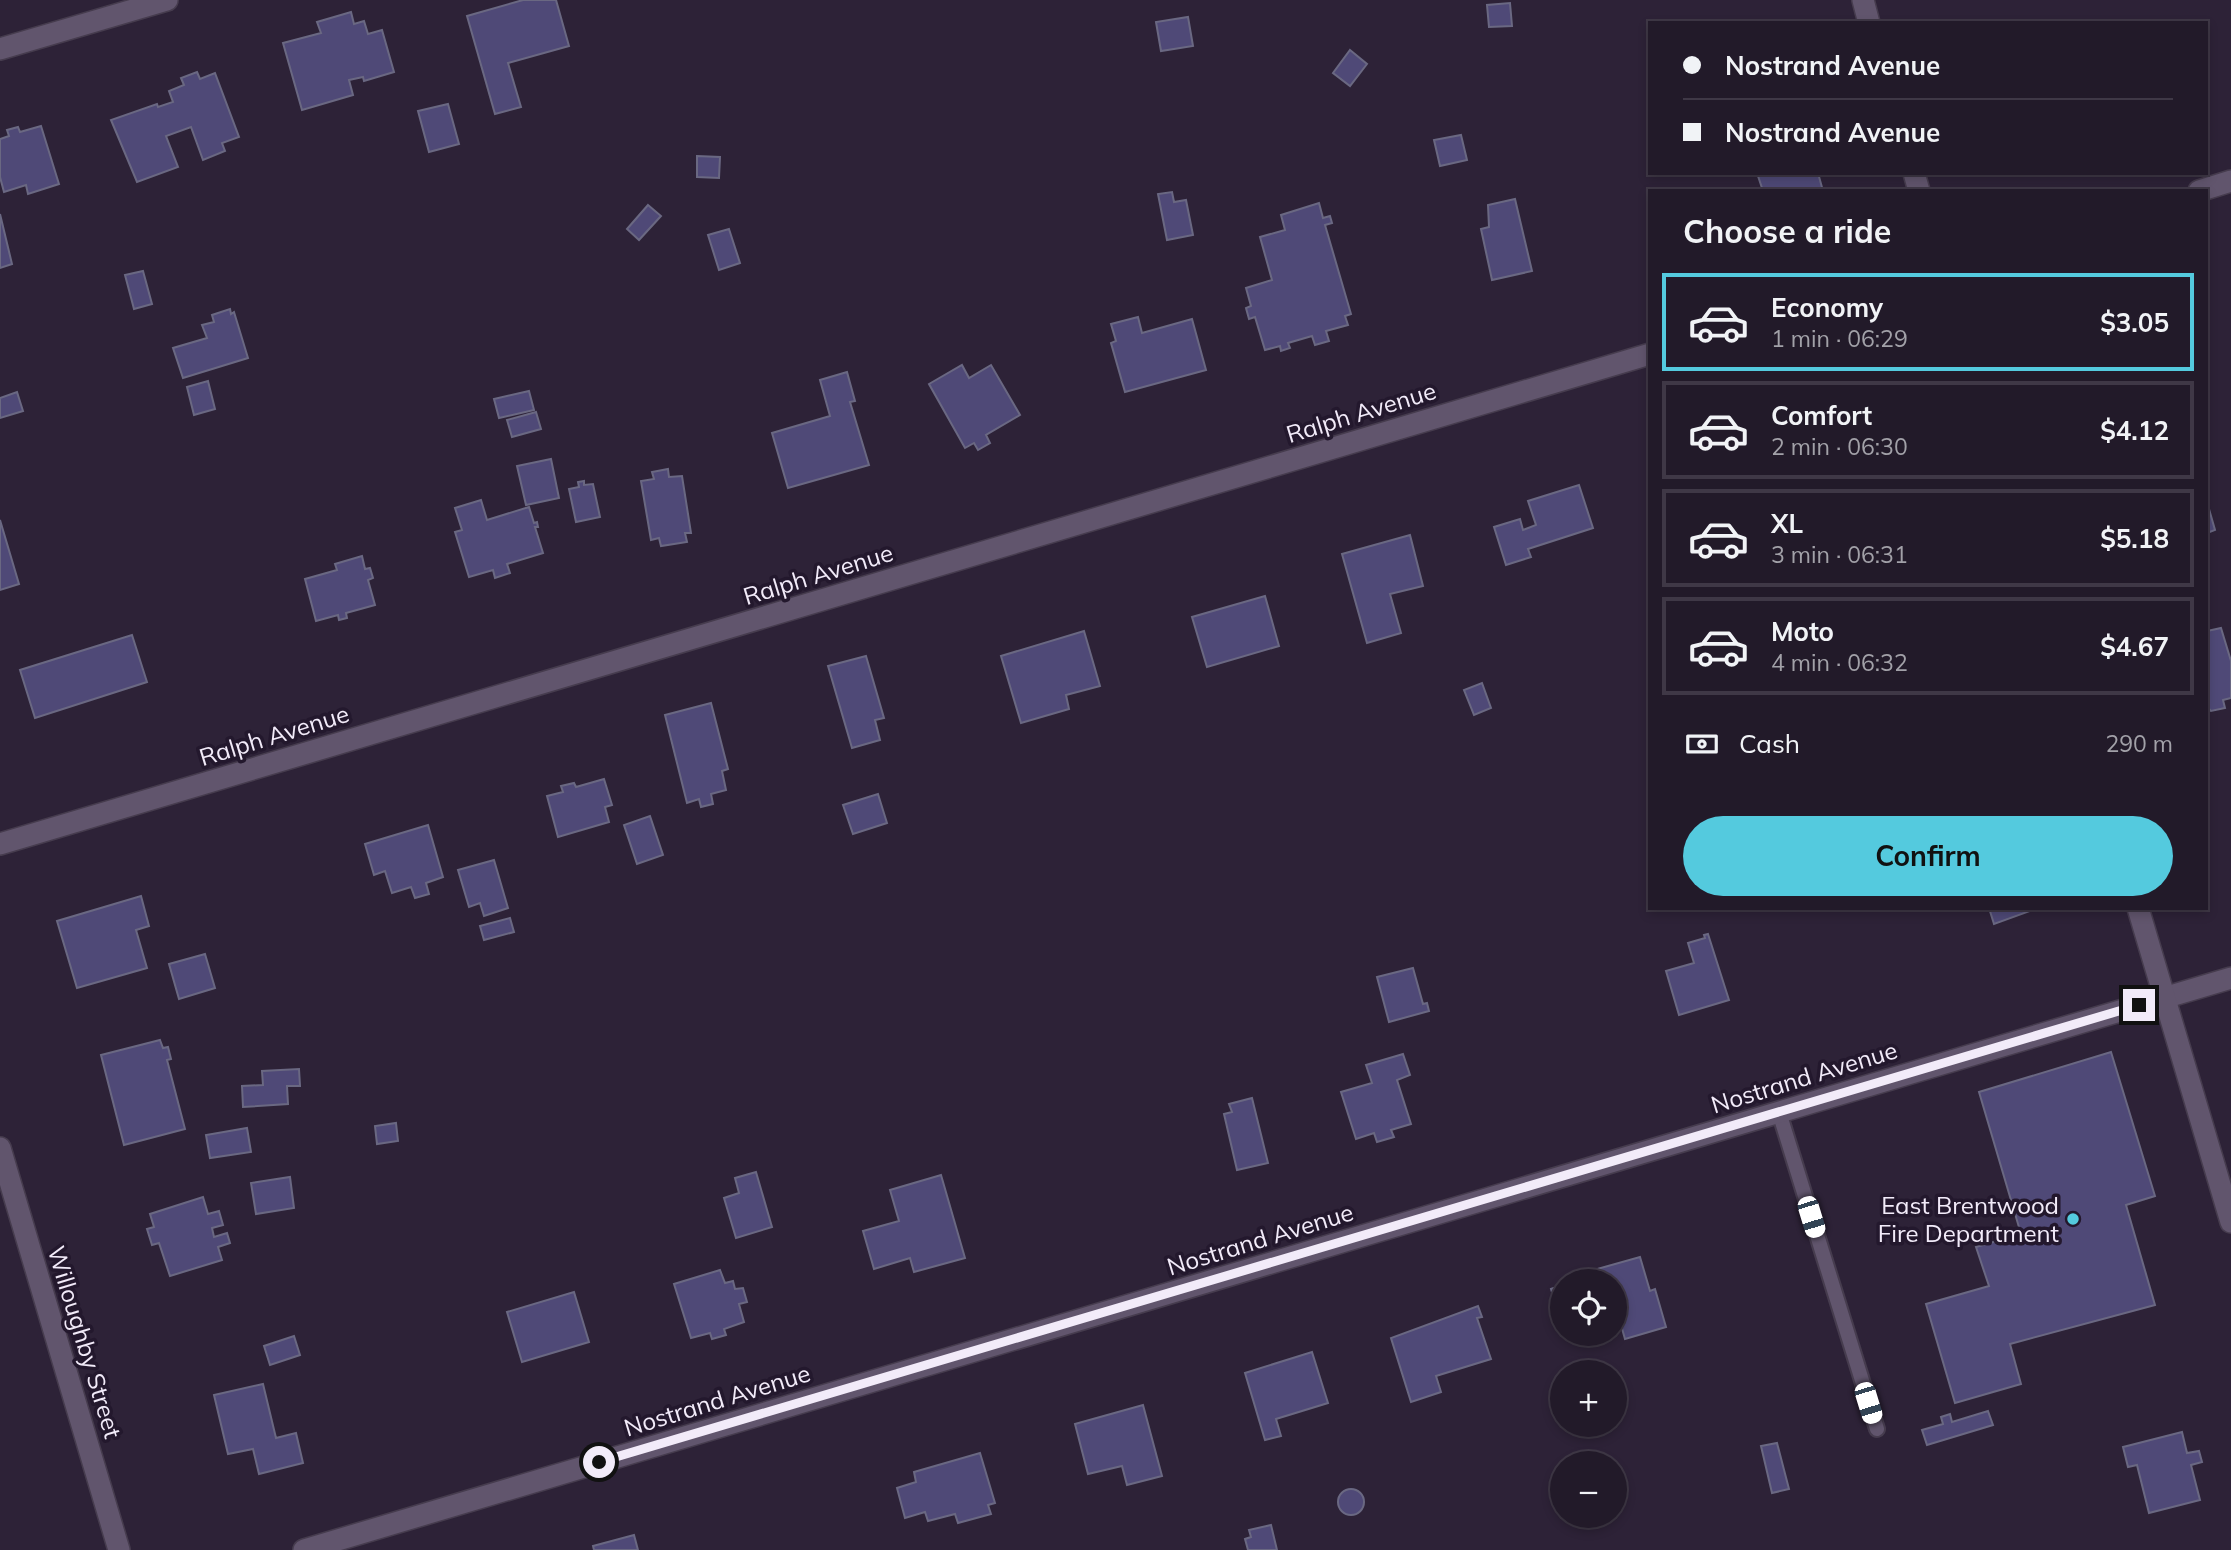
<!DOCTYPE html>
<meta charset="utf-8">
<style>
:root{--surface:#221a29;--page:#2a2331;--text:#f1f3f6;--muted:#a2a1a8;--line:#3f3846;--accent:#54cade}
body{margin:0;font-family:Mulish,sans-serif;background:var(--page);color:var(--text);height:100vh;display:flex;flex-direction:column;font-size:26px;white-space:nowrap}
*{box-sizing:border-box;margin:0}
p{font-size:23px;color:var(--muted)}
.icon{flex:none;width:38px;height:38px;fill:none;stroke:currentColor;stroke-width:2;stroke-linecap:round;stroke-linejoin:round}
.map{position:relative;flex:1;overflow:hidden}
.panel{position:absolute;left:1648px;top:189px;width:560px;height:721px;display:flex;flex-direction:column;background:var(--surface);border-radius:0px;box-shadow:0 4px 10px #0003,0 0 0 2px var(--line)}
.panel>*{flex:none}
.top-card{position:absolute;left:1648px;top:21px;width:560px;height:154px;border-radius:0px;box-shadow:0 4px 10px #0003,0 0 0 2px var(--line);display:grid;align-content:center;height:154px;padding:0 35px;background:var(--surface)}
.controls{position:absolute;left:1550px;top:1269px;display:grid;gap:14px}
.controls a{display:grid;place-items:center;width:77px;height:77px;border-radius:50%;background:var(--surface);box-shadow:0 4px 10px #0003,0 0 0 2px var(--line);font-size:35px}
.end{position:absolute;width:32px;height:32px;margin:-16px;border:9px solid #f2ebf9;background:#111;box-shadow:0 0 0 4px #111}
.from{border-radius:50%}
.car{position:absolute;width:21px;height:42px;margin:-21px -10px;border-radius:9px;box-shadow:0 0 5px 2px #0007;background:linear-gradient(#fff 24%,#345 0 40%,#fff 0 76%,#345 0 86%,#fff 0)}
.top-card b{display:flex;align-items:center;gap:24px;height:66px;font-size:26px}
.top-card b+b{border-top:2px solid var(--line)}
.top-card i{width:18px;height:18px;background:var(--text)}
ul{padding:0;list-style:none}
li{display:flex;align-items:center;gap:21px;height:98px;margin:0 14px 10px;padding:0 21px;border:4px solid var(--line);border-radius:0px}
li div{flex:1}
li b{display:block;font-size:26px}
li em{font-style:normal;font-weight:700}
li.selected{border-color:var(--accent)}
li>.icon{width:63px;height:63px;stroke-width:1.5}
h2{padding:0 35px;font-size:32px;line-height:84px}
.pay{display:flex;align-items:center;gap:18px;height:77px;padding:0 35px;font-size:26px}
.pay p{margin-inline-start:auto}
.action{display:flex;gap:14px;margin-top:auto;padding:14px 35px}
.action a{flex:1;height:80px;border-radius:42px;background:var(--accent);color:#111;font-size:28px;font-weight:700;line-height:80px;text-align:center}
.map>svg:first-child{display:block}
</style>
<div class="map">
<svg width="2231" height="1550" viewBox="0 0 2231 1550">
<rect width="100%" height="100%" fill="#2d2237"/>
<g fill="#4f4977" stroke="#6a6882" stroke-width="2">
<polygon points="523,0 556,0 569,46 508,63 521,107 495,114 467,16"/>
<polygon points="1510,3 1512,26 1489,27 1487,5"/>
<polygon points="351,12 354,24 364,21 368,34 382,30 394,72 364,81 363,77 349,80 353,95 302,110 283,43 321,33 317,22"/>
<polygon points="1188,17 1193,46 1161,51 1156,22"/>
<polygon points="1350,50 1367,64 1350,86 1333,73"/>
<polygon points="197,72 200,79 215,73 239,137 222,143 225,151 203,160 191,127 166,136 178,167 137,182 111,120 157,104 158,107 173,102 169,91 184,85 181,78"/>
<polygon points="448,104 459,144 429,152 418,111"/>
<polygon points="41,126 59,184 28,194 26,185 4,192 0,177 0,139 9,136 7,130 18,127 20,132"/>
<polygon points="1461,135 1467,160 1440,166 1434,140"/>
<polygon points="697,156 720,157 719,178 697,177"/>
<polygon points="1757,173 1818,173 1823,191 1763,191"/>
<polygon points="1172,192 1174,202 1186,200 1193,235 1167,240 1158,194"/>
<polygon points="1515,199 1532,271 1492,280 1481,229 1489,227 1488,205"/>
<polygon points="1319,203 1323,218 1330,216 1332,223 1325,225 1351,314 1345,316 1348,325 1326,331 1329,341 1315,345 1312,336 1288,343 1290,348 1281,351 1280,346 1265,350 1255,317 1249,319 1246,308 1251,306 1246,288 1272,280 1260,237 1285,230 1281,215"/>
<polygon points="648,205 661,216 639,240 627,229"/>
<polygon points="0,214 12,264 0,268"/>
<polygon points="729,229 740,263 719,270 708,235"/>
<polygon points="143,271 152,304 134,309 125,275"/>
<polygon points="230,309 231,314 234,312 248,358 183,378 173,348 207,338 202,325 214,322 212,315"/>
<polygon points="1138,317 1142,333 1192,319 1206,370 1125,392 1111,343 1116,341 1111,324"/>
<polygon points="962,365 969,378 991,365 1020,415 986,435 990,443 978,450 974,443 965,448 929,384"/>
<polygon points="847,372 855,401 850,402 869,465 788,488 772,433 830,416 820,380"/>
<polygon points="208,381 215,409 194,415 187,387"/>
<polygon points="529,391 534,410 499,418 494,399"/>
<polygon points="17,392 23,411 0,418 0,398"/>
<polygon points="536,412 541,429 512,437 507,420"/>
<polygon points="551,459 559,498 526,505 517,466"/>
<polygon points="668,469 669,477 682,476 691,533 685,533 687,542 661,546 659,538 651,540 641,481 654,479 652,472"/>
<polygon points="584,481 584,485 593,484 600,517 576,522 569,489 579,487 578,482"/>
<polygon points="1579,485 1593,528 1528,549 1531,557 1506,565 1494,527 1520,519 1523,530 1536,525 1528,501"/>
<polygon points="481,500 487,520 529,507 534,523 537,522 538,527 535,527 543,553 507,564 510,573 495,578 493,570 469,577 455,532 462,530 455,508"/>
<polygon points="2209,509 2215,530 2207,533 2207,510"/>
<polygon points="0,520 19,584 0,590"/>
<polygon points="1410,535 1423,586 1390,594 1401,633 1367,643 1342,554"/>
<polygon points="362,556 365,569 370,568 373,578 368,580 375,605 346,613 347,618 339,620 338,615 316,621 305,579 337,570 335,564"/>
<polygon points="1265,596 1279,646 1207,667 1192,617"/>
<polygon points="2221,628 2231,661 2231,698 2223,700 2225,708 2211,711 2207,706 2207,631"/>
<polygon points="1084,631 1100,686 1066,695 1069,709 1021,723 1001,656"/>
<polygon points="132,635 147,682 35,718 20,670"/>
<polygon points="866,656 884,718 875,720 880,740 852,748 828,666"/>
<polygon points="1482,683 1491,708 1474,715 1464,690"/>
<polygon points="711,703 728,769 722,771 726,790 711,794 713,804 701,807 699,799 687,803 665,715"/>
<polygon points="604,779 612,805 605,807 609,822 558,837 547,796 563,792 561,786 574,783 576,787"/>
<polygon points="878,794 887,823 853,834 843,805"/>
<polygon points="650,816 663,855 637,864 624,825"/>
<polygon points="428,825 443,877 426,883 429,894 415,898 411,887 392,893 385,871 374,875 365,844"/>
<polygon points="494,860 508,908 484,916 480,903 469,907 458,870"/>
<polygon points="141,896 149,926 136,930 147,968 77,988 57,921"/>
<polygon points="1989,908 2038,908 1994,924"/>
<polygon points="510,918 514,932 484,940 480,926"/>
<polygon points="1708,934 1729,1000 1679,1015 1666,971 1694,963 1688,943 1705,938 1704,935"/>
<polygon points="205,954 215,988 179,999 169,964"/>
<polygon points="1413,968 1423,1004 1427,1003 1429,1011 1389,1022 1377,977"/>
<polygon points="160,1040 163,1048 168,1047 171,1059 167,1060 185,1129 124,1145 101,1055"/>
<polygon points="2111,1052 2155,1196 2126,1205 2155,1305 2010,1344 2021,1384 1955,1403 1926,1304 1989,1286 1976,1247 2021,1234 1979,1092"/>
<polygon points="1403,1054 1410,1075 1397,1080 1411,1124 1391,1130 1394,1137 1377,1142 1374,1133 1356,1139 1341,1092 1372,1083 1366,1065"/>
<polygon points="299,1069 300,1086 287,1086 288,1104 243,1107 242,1086 263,1085 262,1071"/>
<polygon points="1252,1098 1268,1163 1237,1170 1224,1114 1232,1112 1229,1104"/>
<polygon points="396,1123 398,1141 377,1144 375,1126"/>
<polygon points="247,1128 251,1152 210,1158 206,1135"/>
<polygon points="756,1172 772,1227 736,1238 724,1198 739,1193 735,1178"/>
<polygon points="941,1175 965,1258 914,1272 910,1258 874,1269 863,1231 899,1221 890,1190"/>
<polygon points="290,1177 294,1208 256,1214 251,1183"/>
<polygon points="203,1197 208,1214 219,1211 223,1225 212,1228 214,1237 227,1233 230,1243 218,1247 222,1260 170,1276 159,1243 152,1245 147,1229 154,1227 150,1214"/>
<polygon points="1640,1257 1650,1291 1655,1289 1666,1327 1625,1339 1619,1318 1615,1319 1615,1281 1578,1281 1585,1279 1583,1273"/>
<polygon points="720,1270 725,1283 733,1281 735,1289 743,1288 747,1302 739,1304 744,1322 724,1329 726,1335 712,1339 710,1333 691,1338 674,1284"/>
<polygon points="1563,1285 1563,1329 1551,1289"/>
<polygon points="574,1292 589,1342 522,1362 507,1312"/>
<polygon points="1478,1306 1482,1317 1477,1318 1491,1359 1436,1376 1441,1392 1411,1402 1391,1338"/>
<polygon points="294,1336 300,1355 270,1365 264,1346"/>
<polygon points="1312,1352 1328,1403 1276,1419 1281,1436 1265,1440 1245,1373"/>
<polygon points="263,1384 276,1438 296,1433 303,1463 259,1474 253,1449 228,1454 214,1395"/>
<polygon points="1143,1405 1162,1476 1127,1485 1122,1466 1088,1474 1075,1424"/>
<polygon points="1988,1411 1993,1425 1927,1445 1922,1430 1943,1424 1941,1417 1950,1414 1952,1422"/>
<polygon points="2182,1432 2187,1453 2199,1451 2202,1462 2191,1465 2200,1500 2149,1513 2137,1465 2128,1467 2123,1447"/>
<polygon points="1777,1443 1789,1489 1772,1493 1761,1446"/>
<polygon points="980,1453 995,1503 988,1505 991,1514 958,1523 955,1514 928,1521 925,1512 905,1518 897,1488 916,1482 914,1472"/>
<circle cx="1351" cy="1502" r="13"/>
<polygon points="1271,1525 1277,1550 1248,1550 1245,1539 1251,1537 1249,1530"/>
<polygon points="634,1535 638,1550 594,1550 593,1546"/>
</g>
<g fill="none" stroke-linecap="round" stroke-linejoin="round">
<g stroke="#463c4e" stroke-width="18">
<polyline id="service" points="1779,1112 1877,1429"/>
</g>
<g stroke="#463c4e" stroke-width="24">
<g id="minor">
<polyline points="0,49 167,0"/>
<polyline points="2199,191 2231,181"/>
<polyline points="0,844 1650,354"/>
<polyline points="0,1148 119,1550"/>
<polyline points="304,1550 2231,978"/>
</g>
</g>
<g stroke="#463c4e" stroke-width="24">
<g id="tertiary">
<polyline points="1863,0 1869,23"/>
<polyline points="1914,173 1919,191"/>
<polyline points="2138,908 2231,1222"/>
</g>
</g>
<use href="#service" stroke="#61556d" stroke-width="14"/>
<use href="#minor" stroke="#61556d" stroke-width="21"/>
<use href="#tertiary" stroke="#61556d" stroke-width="21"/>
</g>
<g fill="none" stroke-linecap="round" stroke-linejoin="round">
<polyline stroke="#f2ebf9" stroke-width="9" points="599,1462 2139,1005"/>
</g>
<circle fill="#54cade" stroke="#23182d" stroke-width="2.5" cx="2073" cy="1219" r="7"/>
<g text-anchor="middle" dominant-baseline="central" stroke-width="7" stroke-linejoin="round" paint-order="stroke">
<g font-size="24" fill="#f2ebf9" stroke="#23182d">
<text transform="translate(1361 412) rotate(-17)">Ralph Avenue</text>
<text transform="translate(818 574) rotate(-17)">Ralph Avenue</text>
<text transform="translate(274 735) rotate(-17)">Ralph Avenue</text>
<text transform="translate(1804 1077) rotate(-17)">Nostrand Avenue</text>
<text transform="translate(1260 1239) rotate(-17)">Nostrand Avenue</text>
<text transform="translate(85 1342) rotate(73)">Willoughby Street</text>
<text transform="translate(717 1400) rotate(-17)">Nostrand Avenue</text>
</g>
<g font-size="24" fill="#f2ebf9" stroke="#23182d" text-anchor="end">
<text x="2059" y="1205">East Brentwood<tspan x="2059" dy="28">Fire Department</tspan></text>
</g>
</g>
</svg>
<div class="controls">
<a><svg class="icon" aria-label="locate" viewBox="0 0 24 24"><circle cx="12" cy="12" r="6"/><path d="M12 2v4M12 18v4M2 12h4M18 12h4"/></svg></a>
<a>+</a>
<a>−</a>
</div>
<i class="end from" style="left:599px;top:1462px"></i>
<i class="end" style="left:2139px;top:1005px"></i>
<i class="car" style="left:1811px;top:1217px;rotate:163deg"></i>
<i class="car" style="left:1868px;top:1403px;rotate:163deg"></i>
<div class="top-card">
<b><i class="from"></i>Nostrand Avenue</b>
<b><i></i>Nostrand Avenue</b>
</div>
<section class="panel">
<h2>Choose a ride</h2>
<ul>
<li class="selected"><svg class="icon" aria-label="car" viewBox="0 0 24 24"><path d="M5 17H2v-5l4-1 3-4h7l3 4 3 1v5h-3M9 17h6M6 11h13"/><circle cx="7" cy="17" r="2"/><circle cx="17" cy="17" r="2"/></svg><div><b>Economy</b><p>1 min · 06:29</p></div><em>$3.05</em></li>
<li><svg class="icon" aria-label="car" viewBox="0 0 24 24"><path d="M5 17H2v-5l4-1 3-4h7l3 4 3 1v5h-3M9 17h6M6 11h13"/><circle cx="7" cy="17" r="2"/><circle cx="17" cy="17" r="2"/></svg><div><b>Comfort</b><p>2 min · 06:30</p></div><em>$4.12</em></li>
<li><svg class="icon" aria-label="car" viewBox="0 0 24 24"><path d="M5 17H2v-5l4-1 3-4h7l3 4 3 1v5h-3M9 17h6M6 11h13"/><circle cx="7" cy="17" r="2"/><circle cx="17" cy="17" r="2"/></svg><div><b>XL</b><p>3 min · 06:31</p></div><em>$5.18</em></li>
<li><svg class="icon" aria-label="car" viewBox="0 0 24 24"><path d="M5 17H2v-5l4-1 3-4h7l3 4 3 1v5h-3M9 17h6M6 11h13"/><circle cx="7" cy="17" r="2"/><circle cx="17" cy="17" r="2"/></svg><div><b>Moto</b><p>4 min · 06:32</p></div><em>$4.67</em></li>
</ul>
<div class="pay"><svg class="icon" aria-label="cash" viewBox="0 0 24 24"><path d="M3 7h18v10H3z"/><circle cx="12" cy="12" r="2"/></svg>Cash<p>290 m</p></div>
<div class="action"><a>Confirm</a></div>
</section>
</div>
